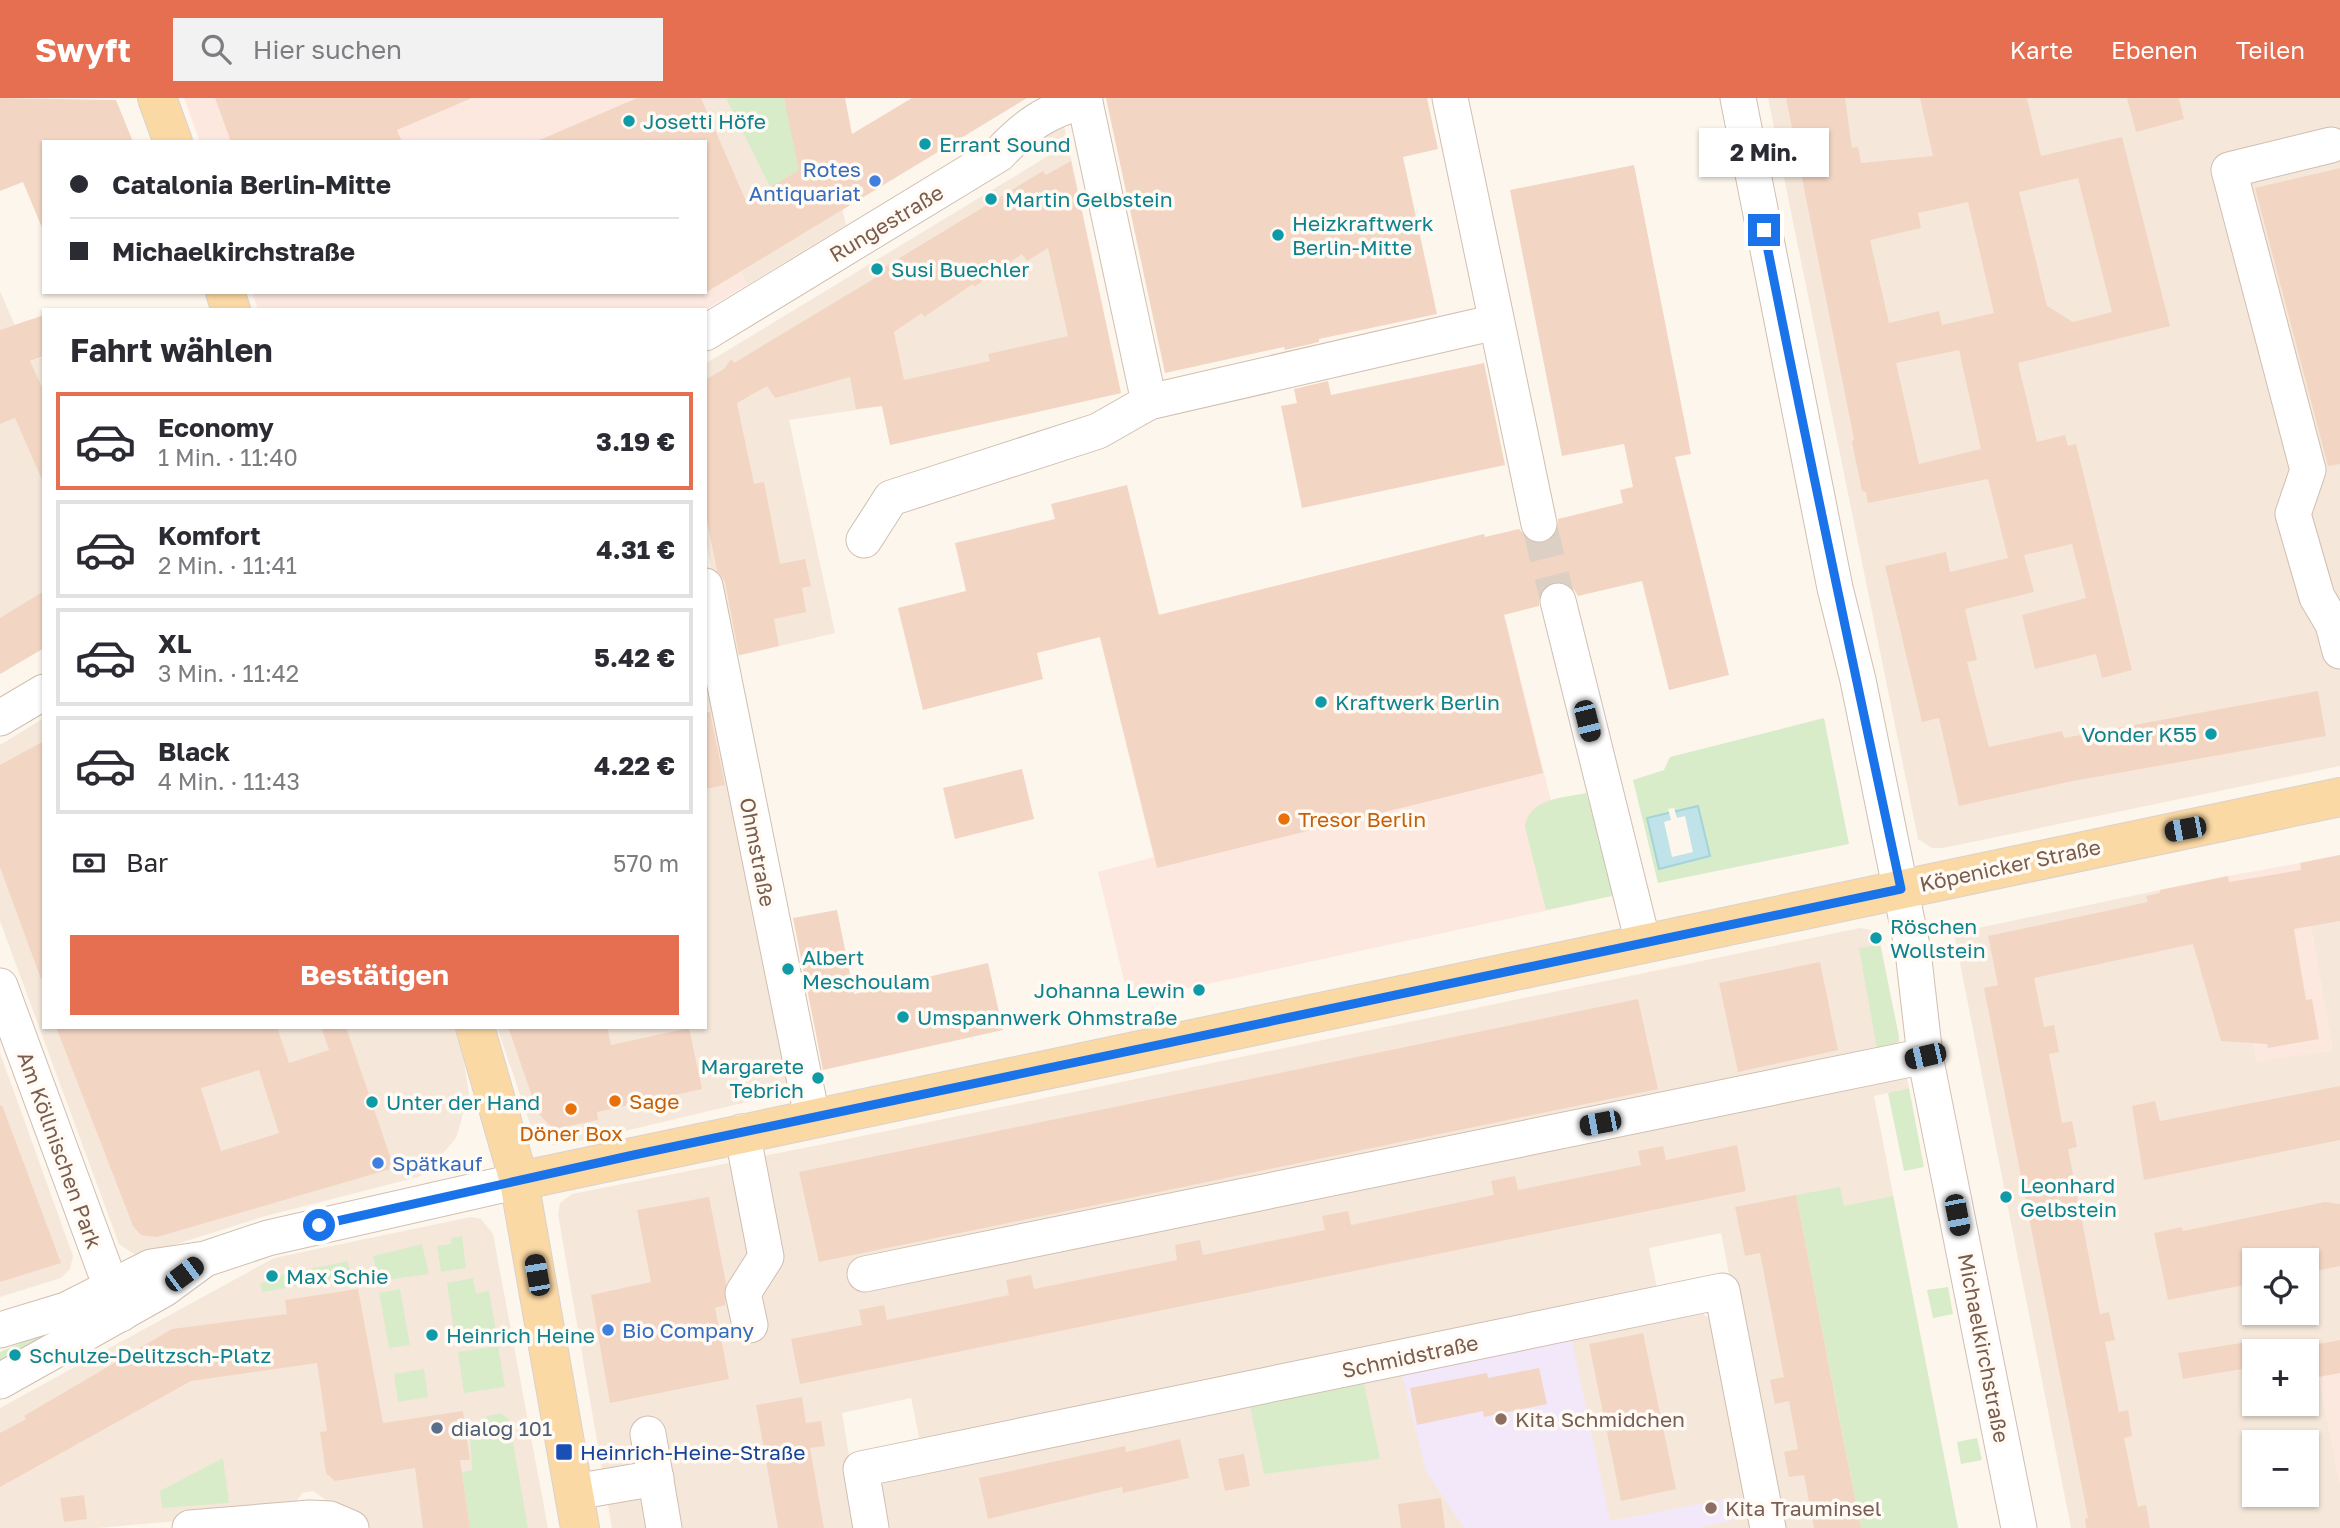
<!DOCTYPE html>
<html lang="de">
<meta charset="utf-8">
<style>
:root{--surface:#fff;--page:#f2f2f3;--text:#2b2b33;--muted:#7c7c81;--line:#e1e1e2;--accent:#e76f51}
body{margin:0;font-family:"Golos Text",sans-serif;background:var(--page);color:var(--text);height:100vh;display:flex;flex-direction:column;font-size:26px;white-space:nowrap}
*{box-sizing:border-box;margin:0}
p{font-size:23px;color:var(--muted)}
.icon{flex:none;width:38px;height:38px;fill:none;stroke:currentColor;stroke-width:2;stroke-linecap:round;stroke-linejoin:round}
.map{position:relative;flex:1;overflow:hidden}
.side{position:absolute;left:42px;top:210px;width:665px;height:721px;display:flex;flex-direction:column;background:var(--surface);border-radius:0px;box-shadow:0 2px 5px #0004}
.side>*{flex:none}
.guide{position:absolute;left:42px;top:42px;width:665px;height:154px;border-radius:0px;box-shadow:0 2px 5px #0004;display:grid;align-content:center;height:154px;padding:0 28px;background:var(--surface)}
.buttons{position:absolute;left:2242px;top:1150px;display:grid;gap:14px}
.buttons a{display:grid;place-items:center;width:77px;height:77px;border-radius:0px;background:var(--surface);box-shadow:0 2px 5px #0004;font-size:35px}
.end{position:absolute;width:32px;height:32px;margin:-16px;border:9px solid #1a73e8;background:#fff;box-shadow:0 0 0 4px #fff}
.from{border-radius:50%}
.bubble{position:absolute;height:49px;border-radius:0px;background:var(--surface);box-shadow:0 2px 5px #0004;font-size:23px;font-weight:700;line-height:49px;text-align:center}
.car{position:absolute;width:21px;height:42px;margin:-21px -10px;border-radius:9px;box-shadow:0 0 5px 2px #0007;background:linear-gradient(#222 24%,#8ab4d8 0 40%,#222 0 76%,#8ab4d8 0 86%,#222 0)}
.guide b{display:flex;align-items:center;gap:24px;height:66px;font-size:26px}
.guide b+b{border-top:2px solid var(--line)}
.guide i{width:18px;height:18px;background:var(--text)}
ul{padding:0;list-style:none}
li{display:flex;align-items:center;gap:21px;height:98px;margin:0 14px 10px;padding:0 14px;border:4px solid var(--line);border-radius:0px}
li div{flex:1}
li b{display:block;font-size:26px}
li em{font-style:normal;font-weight:700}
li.selected{border-color:var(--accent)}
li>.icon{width:63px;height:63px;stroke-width:1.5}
h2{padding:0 28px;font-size:32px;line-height:84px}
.pay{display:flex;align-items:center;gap:18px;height:77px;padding:0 28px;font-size:26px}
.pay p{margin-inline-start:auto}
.cta{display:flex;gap:14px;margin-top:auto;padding:14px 28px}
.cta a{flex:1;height:80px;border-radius:0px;background:var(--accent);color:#fff;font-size:28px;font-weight:700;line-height:80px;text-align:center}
header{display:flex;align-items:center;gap:42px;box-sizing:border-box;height:98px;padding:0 35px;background:var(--accent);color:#fff}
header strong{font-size:33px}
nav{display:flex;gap:38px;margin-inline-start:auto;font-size:24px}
.search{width:490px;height:63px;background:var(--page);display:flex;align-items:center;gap:18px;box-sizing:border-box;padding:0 24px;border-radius:0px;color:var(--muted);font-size:26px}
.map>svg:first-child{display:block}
</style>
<header>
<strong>Swyft</strong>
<div class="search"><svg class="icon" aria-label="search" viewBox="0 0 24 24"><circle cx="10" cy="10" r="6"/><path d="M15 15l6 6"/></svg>Hier suchen</div>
<nav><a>Karte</a><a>Ebenen</a><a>Teilen</a></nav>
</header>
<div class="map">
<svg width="2340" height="1430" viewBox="0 0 2340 1430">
<rect width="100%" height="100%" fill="#fdf6ec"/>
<g fill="#f5e8da" fill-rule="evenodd">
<polygon points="665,0 817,0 846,127 747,187 705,92 705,44"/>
<polygon points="1768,0 2340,0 2340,668 1943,750 1932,750 1918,741"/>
<polygon points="1062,18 1121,295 890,347 882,308 789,322 835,535 729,560 705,439 705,266 1048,58 1034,35"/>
<polygon points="0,193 30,263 44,259 44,550 0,576"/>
<polygon points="705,539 794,993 591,1041 553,1047 538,1038 531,1029 497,929 705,929"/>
<polygon points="44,620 44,929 454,929 464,963 469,996 456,1040 427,1074 418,1079 262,1119 145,1156 134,1156 119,1146 0,823 0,647"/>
<path d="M2340,757V1242L2313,1248L2340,1385V1430H2071L1954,835L2228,778L2257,963L2332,952L2300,765ZM2254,1162H2306V1214H2254ZM2254,1253H2306V1306H2254ZM2254,1344H2306V1396H2254Z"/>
<polygon points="1860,830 1871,832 1880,843 1909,990 1874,998 1958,1430 1778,1430 1721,1135 1649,1150 1657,1191 920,1344 911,1300 842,1315 861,1430 612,1430 558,1116 560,1105 572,1096 819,1047"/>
<polygon points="0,955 73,1158 70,1171 61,1180 0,1199"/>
<polygon points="471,1119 481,1121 493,1136 548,1430 364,1430 313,1393 302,1395 290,1413 98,1430 0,1430 0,1310 274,1160"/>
<polygon points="1698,1212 1711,1222 1754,1430 886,1430 881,1383"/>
</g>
<g fill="#fde8e0">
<polygon points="184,0 665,0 684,44 200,44"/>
<polygon points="705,92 747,187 705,212 258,212 252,194 705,194"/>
<polygon points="1484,436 1577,806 1129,903 1098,774 1154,759 1098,532"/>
<polygon points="2300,765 2332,952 2257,964 2228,778"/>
<polygon points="2340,1242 2340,1385 2313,1247"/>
</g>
<polygon fill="#f3e8fa" points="1570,1234 1610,1423 1737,1399 1742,1420 1698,1430 1464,1430 1426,1373 1400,1269"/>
<g fill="#d8ecc9">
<polygon points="726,0 784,0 802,70 770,89"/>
<polygon points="1824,620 1849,746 1658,785 1633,682 1664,672 1670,659"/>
<path d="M1586,695L1617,797L1546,812L1525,729C1528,700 1564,700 1586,695Z"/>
<polygon points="1880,847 1899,939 1897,946 1878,957 1859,850"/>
<polygon points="1909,990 1924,1069 1904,1073 1888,995"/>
<polygon points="1840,1089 1844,1108 1893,1098 1958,1430 1861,1430 1796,1097"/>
<polygon points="462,1138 466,1170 441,1174 437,1148 451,1146 451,1140"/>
<polygon points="422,1146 429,1176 378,1183 373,1158"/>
<polygon points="348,1163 351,1179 262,1194 260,1186 285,1176"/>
<polygon points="473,1180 476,1195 489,1193 496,1233 455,1240 447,1185"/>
<polygon points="1948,1189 1953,1216 1933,1220 1927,1192"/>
<polygon points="400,1191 410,1247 389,1250 379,1195"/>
<polygon points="51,1232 53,1235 0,1266 0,1254"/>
<polygon points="498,1248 505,1289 464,1295 458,1254"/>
<polygon points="424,1271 428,1299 398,1304 394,1276"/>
<polygon points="1364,1286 1380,1361 1264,1376 1250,1309"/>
<polygon points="501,1315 509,1322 528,1430 470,1430 462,1374 472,1372 470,1340 487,1318"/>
<polygon points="1977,1340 1982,1362 1961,1366 1957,1344"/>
<polygon points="223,1360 229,1405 162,1410 160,1393"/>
</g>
<polygon fill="#bfe3e8" stroke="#a5d3da" stroke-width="2" points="1698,708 1710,758 1659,771 1647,720"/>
<polygon fill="#fdf6ec" points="1674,710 1677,720 1685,718 1693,754 1672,759 1664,724 1671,722 1668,711"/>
<g fill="#f3d5c3" fill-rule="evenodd">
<polygon points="0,0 116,2 133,44 44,44 43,132 23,84 0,93"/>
<polygon points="215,0 472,0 397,32 402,44 231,44"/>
<polygon points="637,0 701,0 746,103 799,72 784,0 845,0 852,36 912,0 1027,0 705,195 705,44 535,44"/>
<polygon points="1106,0 1427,0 1438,51 1403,59 1437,216 1319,241 1319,244 1285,252 1284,249 1165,275"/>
<path d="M1786,0H1845L1852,50L1858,49L1861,65L1933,58L1920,0H2027L2041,58L2122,39L2170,228L2018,265L2037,344L2065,337L2068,348L2076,346L2132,572L2102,580L2096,556L2035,571L2022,517L2086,500L2072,446L2024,457L2034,494L1965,511L1977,562L1967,564L1989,649L2062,633L2064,640L2318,593L2326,638L2073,683L1959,708L1939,620L1922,624L1885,468L1946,454L1950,474L2008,460L1988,381L1868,405L1866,394L1862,393L1852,344L1854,341L1841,276ZM2078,80L2112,214L2073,224L2047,208L2019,94ZM1968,104L1994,215L1942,227L1939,213L1889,225L1870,142L1921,130L1918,115ZM1959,252L1981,351L1919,366L1896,265Z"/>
<polygon points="2127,0 2179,0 2184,21 2136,34"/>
<path d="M1071,63L1121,295L890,347L882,308L856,311L850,279L775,300L767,288L737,305L754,386L764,384L780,466L805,461L811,488L802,490L806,514L774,521L779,548L739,557L725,484L717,473L705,413V282L724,271L731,261L734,265L880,177L878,173L1043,73L1046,77ZM1048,150L1068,238L988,256L990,263L904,282L894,234L922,215L924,219L973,186L974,189L1022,156L1027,163Z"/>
<polygon points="1634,67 1691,356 1675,359 1729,577 1669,592 1642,483 1578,498 1573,490 1564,484 1553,484 1539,497 1539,508 1504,517 1543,675 1157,770 1100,539 1037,555 1043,581 923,612 898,510 966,493 955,445 1055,421 1051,406 1127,387 1159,517 1484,436 1485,439 1519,431 1532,445 1544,445 1558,433 1558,421 1623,405 1620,392 1633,389 1624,346 1562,358 1510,92"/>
<polygon points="2340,70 2340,366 2328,368 2255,90"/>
<polygon points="44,217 44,258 30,263 44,294 44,386 15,320 0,326 0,232"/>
<polygon points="1484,265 1505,367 1302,410 1281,308 1297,305 1294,291 1328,283 1331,297"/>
<polygon points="44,493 44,550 0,576 0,520"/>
<polygon points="705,614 710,614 725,687 705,691"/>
<polygon points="44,643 44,880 41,881 0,769 0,667"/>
<polygon points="1022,671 1034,721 955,741 943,690"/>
<polygon points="2340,757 2340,823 2294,831 2306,902 2312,901 2319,941 2268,950 2267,946 2221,943 2193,846 2034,880 2044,929 2054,927 2059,954 2049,956 2062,1025 2072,1023 2077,1049 2068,1051 2100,1216 2109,1214 2115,1242 2105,1244 2119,1314 2128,1312 2132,1338 2124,1340 2138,1409 2146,1407 2150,1430 2086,1430 2085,1421 2088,1420 1984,890 1998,887 1988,838 2148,804 2146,798 2160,795 2160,792 2228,778 2229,784 2301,772 2300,765"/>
<polygon points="837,812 854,896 988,865 1003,932 823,972 793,820"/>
<polygon points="1820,864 1838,952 1738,974 1719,885"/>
<polygon points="1638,901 1658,991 819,1164 799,1074"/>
<path d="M56,929H277L289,965L329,952L321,929H346L394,1070L157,1139L141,1137L133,1128ZM259,972L279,1035L221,1053L201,990Z"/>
<polygon points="508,929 607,929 611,947 689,930 702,991 597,1014 598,1022 559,1030 550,1028 538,1015"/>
<polygon points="2340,988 2340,1042 2144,1082 2132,1008 2155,1003 2160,1023"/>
<polygon points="2,1007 61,1165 0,1184 0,1008"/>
<polygon points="1737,1047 1746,1093 800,1286 791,1241 862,1227 859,1212 884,1207 887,1222 1009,1197 1006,1182 1031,1177 1034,1191 1177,1162 1175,1147 1200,1142 1203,1157 1325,1132 1322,1118 1348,1113 1351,1127 1494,1097 1491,1083 1515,1078 1518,1092 1641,1067 1638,1053 1663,1048 1666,1062"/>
<polygon points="1796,1097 1839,1320 1861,1430 1814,1430 1804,1377 1789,1379 1784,1354 1798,1351 1789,1303 1775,1306 1770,1282 1784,1279 1760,1155 1745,1158 1735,1109"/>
<polygon points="709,1099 726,1185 725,1207 715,1210 729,1281 610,1305 591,1197 651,1184 637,1112"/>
<polygon points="2325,1104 2340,1106 2340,1168 2306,1175 2306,1162 2254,1162 2254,1185 2168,1202 2154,1135 2182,1129 2183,1133"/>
<polygon points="358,1191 383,1325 463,1313 470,1362 460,1362 470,1430 423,1430 415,1370 335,1383 326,1375 320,1334 327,1333 317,1265 191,1283 0,1389 0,1335 26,1321 24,1318 172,1231 287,1216 285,1202"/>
<polygon points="1643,1235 1676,1391 1621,1403 1589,1246"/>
<polygon points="2340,1242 2340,1275 2319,1279 2313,1247"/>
<polygon points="2254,1243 2254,1269 2183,1281 2178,1255"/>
<polygon points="1539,1270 1547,1306 1484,1319 1483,1313 1417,1327 1410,1290 1487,1275 1488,1280"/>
<polygon points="802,1299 806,1325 821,1323 825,1348 810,1350 824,1430 778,1430 756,1307"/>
<polygon points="1180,1341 1189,1380 1123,1395 1122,1389 988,1421 979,1380 1125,1348 1126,1354"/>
<polygon points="1244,1356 1250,1388 1225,1393 1218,1361"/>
<polygon points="84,1397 87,1421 64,1424 60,1400"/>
<polygon points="1441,1400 1445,1430 1401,1430 1398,1406"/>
</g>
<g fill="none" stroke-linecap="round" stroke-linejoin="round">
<polyline stroke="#dcd0c4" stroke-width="35" stroke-dasharray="35 18" stroke-linecap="butt" points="1539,426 1558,503"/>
<g stroke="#d1beb0" stroke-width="37">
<g id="minor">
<polyline points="1084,0 1149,304"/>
<polyline points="1450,0 1539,426"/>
<polyline points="1738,0 1835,490 1858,582 1913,853 1925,958 2019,1430"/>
<polyline points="2331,47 2229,72 2308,372 2293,416 2317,499 2333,526 2340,553"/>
<path d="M705,235L999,56C1024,29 1049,10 1085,4"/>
<polyline points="864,442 891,400 1098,333 1149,304 1496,224"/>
<polyline points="705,488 812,1019"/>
<polyline points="1558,503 1643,845"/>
<polyline points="0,620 44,594"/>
<polyline points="0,888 121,1216"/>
<polyline points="742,1034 766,1159 743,1195 750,1227"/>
<polyline points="865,1176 1925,958"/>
<polyline points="0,1232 66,1212 151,1169 205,1161 268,1140 519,1083"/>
<polyline points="0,1283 164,1191 202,1163"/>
<polyline points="648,1336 664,1430"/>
<polyline points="575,1394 656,1380"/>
<polyline points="190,1430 310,1420 330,1421 351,1430"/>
<polyline points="871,1430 861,1371 1722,1193 1768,1430"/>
</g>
</g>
<g stroke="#dad1cd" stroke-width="40">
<g id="major">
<polyline points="157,0 173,44"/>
<polyline points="225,194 231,212"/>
<polyline points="475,929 519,1083 580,1430"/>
<polyline points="519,1083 2340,699"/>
</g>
</g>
<use href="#minor" stroke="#fff" stroke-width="35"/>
<use href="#major" stroke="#fbd9a5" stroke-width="38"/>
</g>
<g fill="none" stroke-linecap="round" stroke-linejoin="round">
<path stroke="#1a73e8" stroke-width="9" d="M319,1127L629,1058L1901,791C1854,571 1807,352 1764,132"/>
</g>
<g fill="#0f9aa8" stroke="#fffaf3" stroke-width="2.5">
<circle cx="629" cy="23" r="7"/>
<circle cx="925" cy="46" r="7"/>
<circle cx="991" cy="101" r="7"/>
<circle cx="1278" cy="137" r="7"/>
<circle cx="877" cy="171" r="7"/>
<circle cx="1321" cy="604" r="7"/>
<circle cx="2211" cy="636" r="7"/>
<circle cx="1876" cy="840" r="7"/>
<circle cx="788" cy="871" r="7"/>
<circle cx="1199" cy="892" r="7"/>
<circle cx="903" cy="919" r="7"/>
<circle cx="818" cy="980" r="7"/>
<circle cx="372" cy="1004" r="7"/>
<circle cx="2006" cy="1099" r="7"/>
<circle cx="272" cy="1178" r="7"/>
<circle cx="432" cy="1237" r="7"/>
<circle cx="15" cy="1257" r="7"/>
</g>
<g fill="#3f7fe0" stroke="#fffaf3" stroke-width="2.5">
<circle cx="875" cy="83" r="7"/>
<circle cx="378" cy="1065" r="7"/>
<circle cx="608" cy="1232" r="7"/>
</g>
<g fill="#e8710a" stroke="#fffaf3" stroke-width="2.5">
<circle cx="1284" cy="721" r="7"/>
<circle cx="615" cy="1003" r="7"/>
<circle cx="571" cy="1011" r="7"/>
</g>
<g fill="#8d6e63" stroke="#fffaf3" stroke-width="2.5">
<circle cx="1501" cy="1321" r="7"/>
<circle cx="1711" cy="1410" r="7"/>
</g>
<circle fill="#5c6f8a" stroke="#fffaf3" stroke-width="2.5" cx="437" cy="1330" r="7"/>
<rect fill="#1a4fb4" stroke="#fffaf3" stroke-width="2.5" x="555" y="1345" width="18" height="18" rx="3.5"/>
<g text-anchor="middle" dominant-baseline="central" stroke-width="7" stroke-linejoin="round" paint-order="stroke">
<g font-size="21" fill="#0d838f" stroke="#fffaf3" text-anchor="start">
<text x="643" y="23">Josetti Höfe</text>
<text x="939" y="46">Errant Sound</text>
<text x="1005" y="101">Martin Gelbstein</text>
<text x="1292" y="125">Heizkraftwerk<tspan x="1292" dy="24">Berlin-Mitte</tspan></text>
<text x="891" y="171">Susi Buechler</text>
<text x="1335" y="604">Kraftwerk Berlin</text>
<text x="2197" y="636" text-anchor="end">Vonder K55</text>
<text x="1890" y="828">Röschen<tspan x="1890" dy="24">Wollstein</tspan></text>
<text x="802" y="859">Albert<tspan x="802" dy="24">Meschoulam</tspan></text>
<text x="1185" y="892" text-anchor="end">Johanna Lewin</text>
<text x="917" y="919">Umspannwerk Ohmstraße</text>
<text x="804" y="968" text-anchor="end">Margarete<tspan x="804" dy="24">Tebrich</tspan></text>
<text x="386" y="1004">Unter der Hand</text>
<text x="2020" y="1087">Leonhard<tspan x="2020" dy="24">Gelbstein</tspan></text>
<text x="286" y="1178">Max Schie</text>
<text x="446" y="1237">Heinrich Heine</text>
<text x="29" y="1257">Schulze-Delitzsch-Platz</text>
</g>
<g font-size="21" fill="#366cbe" stroke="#fffaf3" text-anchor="start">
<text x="861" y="71" text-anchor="end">Rotes<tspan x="861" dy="24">Antiquariat</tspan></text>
<text x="392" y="1065">Spätkauf</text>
<text x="622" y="1232">Bio Company</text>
</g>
<g font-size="21" fill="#7a5c4d" stroke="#fffaf3">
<text transform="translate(886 125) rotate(-31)">Rungestraße</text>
<text transform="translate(758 754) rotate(79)">Ohmstraße</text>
<text transform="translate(2010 767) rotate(-12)">Köpenicker Straße</text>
<text transform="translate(60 1052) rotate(70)">Am Köllnischen Park</text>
<text transform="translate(1984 1250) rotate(79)">Michaelkirchstraße</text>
<text transform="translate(1410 1258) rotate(-12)">Schmidstraße</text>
</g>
<g font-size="21" fill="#c56008" stroke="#fffaf3" text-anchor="start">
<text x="1298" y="721">Tresor Berlin</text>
<text x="629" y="1003">Sage</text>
<text x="571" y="1035" text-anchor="middle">Döner Box</text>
</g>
<g font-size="21" fill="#785e54" stroke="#fffaf3" text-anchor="start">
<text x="1515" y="1321">Kita Schmidchen</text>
<text x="1725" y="1410">Kita Trauminsel</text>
</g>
<g font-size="21" fill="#4e5e75" stroke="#fffaf3" text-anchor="start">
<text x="451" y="1330">dialog 101</text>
</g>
<g font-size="21" fill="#164399" stroke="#fffaf3" text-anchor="start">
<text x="580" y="1354">Heinrich-Heine-Straße</text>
</g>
</g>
</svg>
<div class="buttons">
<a><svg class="icon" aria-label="locate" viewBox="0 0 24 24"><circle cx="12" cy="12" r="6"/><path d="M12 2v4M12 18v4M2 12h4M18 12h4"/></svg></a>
<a>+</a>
<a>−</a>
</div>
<i class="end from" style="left:319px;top:1127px"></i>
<i class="end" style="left:1764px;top:132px"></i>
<div class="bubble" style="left:1699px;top:30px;width:130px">2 Min.</div>
<i class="car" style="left:1587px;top:623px;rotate:166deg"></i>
<i class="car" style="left:2185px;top:731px;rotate:259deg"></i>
<i class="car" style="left:1925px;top:958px;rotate:257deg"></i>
<i class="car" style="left:1600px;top:1025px;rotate:259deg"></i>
<i class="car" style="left:1957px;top:1117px;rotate:169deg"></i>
<i class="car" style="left:184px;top:1176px;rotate:53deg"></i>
<i class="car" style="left:537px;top:1177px;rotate:350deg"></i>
<div class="guide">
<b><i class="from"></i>Catalonia Berlin-Mitte</b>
<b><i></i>Michaelkirchstraße</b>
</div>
<section class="side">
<h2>Fahrt wählen</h2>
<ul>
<li class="selected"><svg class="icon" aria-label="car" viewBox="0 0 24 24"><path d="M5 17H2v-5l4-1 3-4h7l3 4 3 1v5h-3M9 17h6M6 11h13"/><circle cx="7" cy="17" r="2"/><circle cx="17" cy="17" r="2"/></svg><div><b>Economy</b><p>1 Min. · 11:40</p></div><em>3.19 €</em></li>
<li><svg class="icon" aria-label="car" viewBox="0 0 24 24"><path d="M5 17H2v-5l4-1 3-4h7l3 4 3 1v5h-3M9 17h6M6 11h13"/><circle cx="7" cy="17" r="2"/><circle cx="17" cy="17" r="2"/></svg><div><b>Komfort</b><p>2 Min. · 11:41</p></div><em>4.31 €</em></li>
<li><svg class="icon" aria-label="car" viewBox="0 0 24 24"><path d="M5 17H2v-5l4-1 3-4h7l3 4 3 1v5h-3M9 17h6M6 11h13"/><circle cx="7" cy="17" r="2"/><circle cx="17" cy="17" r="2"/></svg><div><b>XL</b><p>3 Min. · 11:42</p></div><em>5.42 €</em></li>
<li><svg class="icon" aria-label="car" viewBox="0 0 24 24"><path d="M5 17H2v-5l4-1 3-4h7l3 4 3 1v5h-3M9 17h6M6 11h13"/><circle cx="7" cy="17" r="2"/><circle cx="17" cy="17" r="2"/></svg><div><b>Black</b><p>4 Min. · 11:43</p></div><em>4.22 €</em></li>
</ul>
<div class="pay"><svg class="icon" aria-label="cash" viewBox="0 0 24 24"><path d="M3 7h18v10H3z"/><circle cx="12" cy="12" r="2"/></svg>Bar<p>570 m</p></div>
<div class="cta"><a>Bestätigen</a></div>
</section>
</div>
